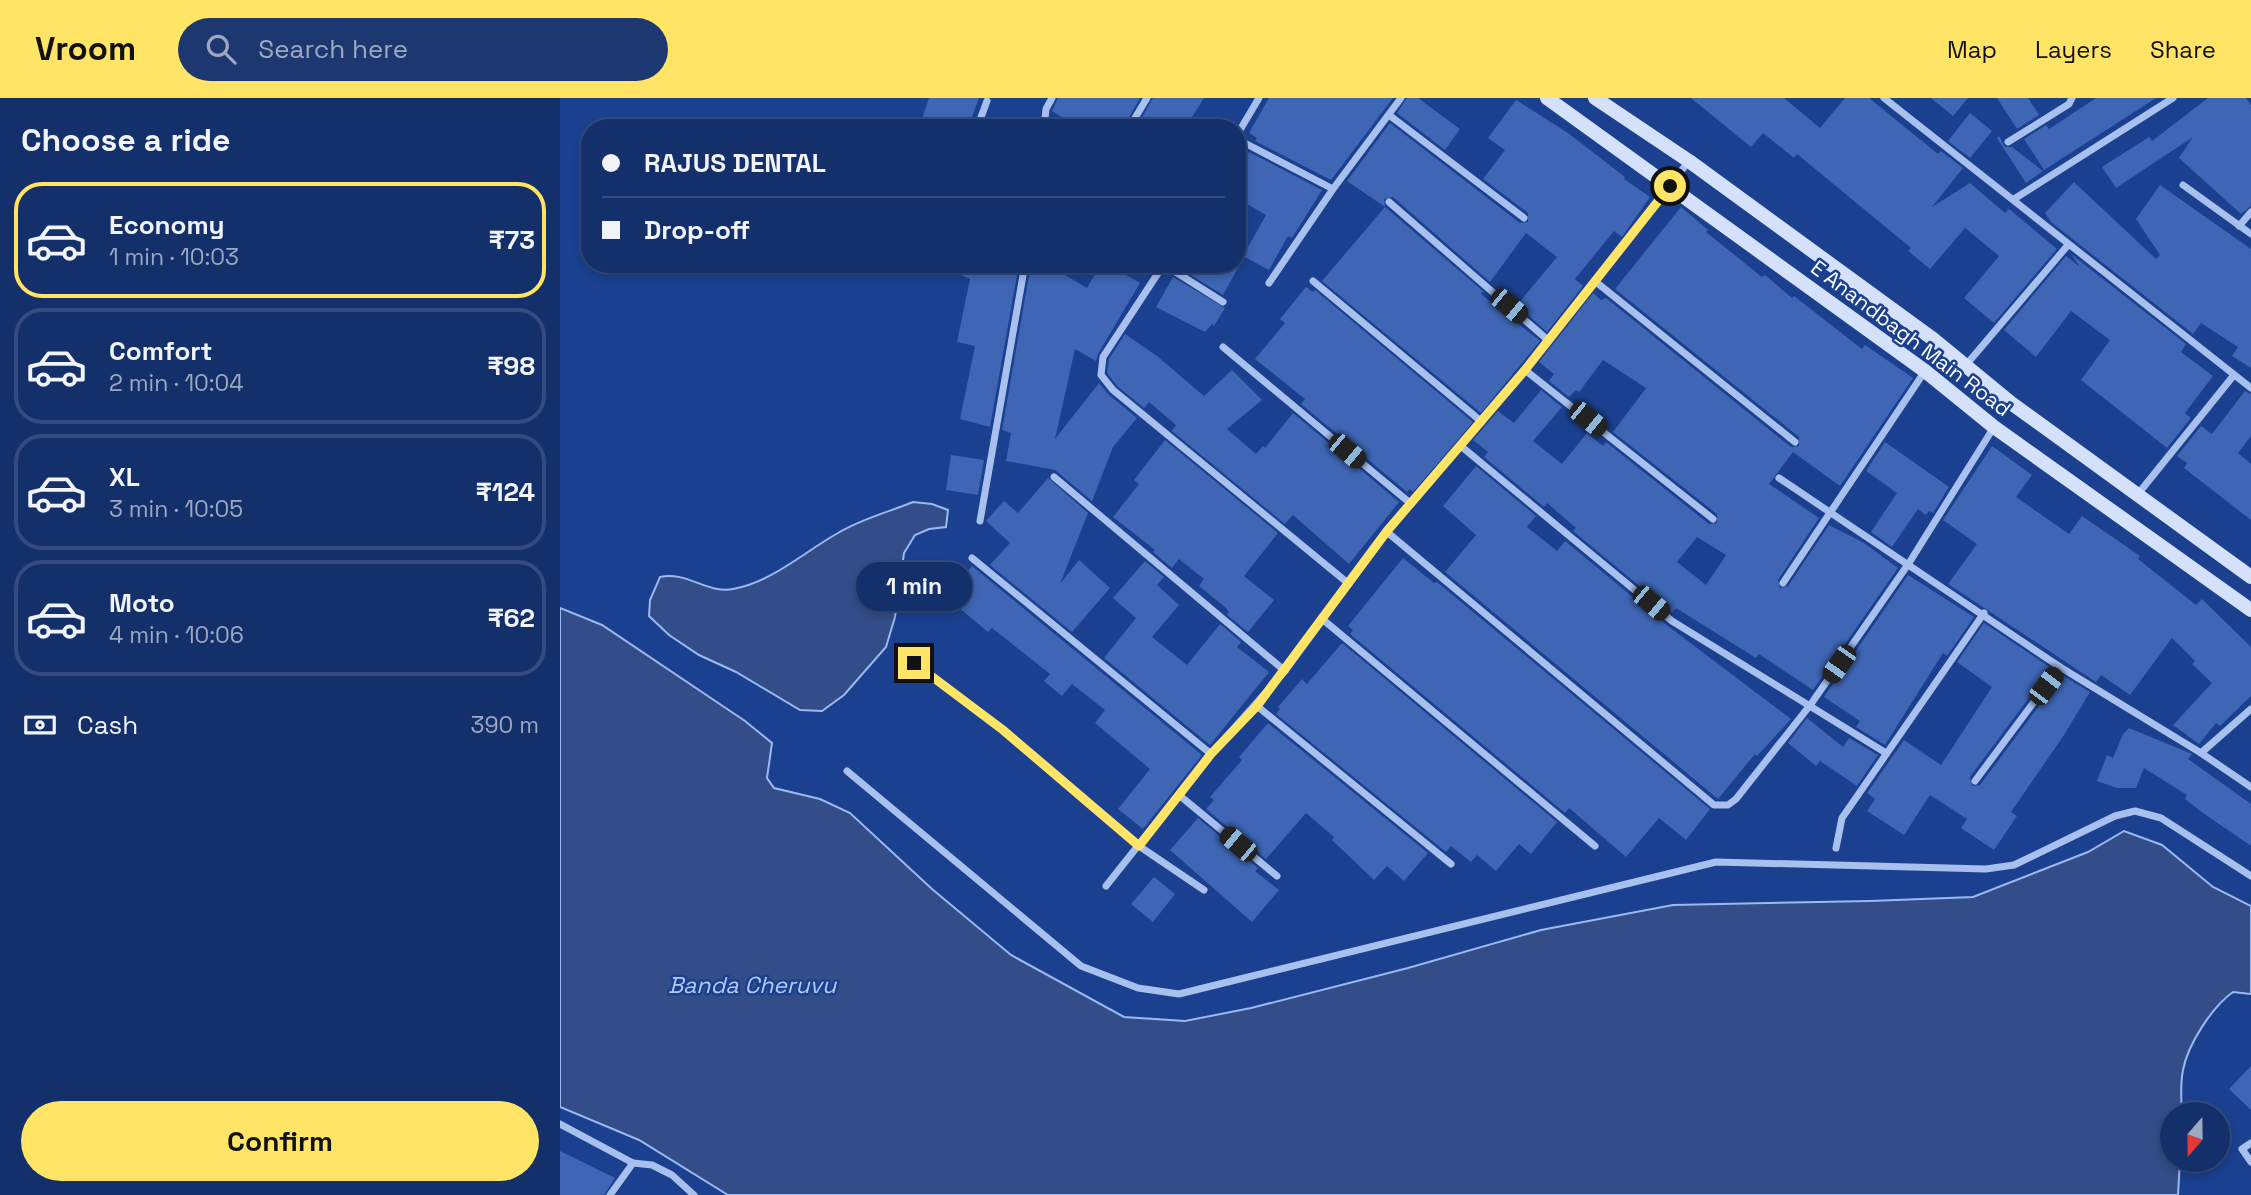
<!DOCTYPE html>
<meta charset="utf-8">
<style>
:root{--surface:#14306b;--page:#1d3871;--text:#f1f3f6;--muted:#9da9c1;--line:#334b7e;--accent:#ffe465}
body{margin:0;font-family:"Space Grotesk",sans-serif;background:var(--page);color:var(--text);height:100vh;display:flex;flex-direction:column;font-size:26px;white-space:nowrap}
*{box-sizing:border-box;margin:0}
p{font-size:23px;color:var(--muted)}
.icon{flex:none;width:38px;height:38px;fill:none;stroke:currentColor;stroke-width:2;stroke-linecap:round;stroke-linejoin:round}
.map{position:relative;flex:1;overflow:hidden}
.details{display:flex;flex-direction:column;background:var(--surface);width:560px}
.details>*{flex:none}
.banner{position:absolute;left:21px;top:21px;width:665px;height:154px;border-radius:28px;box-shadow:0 4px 10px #0003,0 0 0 2px var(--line);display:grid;align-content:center;height:154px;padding:0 21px;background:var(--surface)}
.needle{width:46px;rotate:200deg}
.tools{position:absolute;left:1600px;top:1004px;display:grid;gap:14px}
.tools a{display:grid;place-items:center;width:70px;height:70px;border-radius:50%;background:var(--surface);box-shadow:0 4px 10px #0003,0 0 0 2px var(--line);font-size:35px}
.end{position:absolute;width:32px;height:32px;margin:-16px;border:9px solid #ffe465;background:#111;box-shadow:0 0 0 4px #111}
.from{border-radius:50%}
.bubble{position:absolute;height:49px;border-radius:24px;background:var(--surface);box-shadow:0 4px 10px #0003,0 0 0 2px var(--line);font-size:23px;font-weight:800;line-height:49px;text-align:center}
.car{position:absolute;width:21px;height:42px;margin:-21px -10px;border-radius:9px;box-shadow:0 0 5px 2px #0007;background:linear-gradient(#222 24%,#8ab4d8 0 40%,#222 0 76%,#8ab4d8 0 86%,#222 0)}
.banner b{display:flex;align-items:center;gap:24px;height:66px;font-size:26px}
.banner b+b{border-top:2px solid var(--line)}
.banner i{width:18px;height:18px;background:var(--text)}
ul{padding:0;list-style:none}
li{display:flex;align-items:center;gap:21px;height:116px;margin:0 14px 10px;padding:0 7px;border:4px solid var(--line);border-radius:28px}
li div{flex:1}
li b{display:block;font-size:26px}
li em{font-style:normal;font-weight:800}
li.on{border-color:var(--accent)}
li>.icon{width:63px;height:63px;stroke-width:1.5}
h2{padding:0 21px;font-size:32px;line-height:84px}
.pay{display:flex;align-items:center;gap:18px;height:77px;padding:0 21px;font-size:26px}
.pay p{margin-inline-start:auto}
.button{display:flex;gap:14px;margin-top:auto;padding:14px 21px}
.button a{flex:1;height:80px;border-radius:42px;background:var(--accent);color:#111;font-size:28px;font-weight:800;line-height:80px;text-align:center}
header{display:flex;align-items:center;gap:42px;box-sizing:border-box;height:98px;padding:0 35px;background:var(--accent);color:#111}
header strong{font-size:33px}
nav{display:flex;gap:38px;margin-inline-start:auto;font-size:24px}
.search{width:490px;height:63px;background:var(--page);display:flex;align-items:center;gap:18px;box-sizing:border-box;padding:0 24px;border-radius:38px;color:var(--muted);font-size:26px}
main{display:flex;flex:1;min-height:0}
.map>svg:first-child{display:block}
</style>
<header>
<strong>Vroom</strong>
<div class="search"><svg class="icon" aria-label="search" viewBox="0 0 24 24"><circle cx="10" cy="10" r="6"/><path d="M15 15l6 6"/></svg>Search here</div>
<nav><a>Map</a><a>Layers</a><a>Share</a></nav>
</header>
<main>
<section class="details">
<h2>Choose a ride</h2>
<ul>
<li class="on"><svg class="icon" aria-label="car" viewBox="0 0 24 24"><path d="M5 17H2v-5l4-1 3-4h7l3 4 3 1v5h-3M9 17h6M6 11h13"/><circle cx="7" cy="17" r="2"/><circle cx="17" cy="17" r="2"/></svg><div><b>Economy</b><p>1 min · 10:03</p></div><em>₹73</em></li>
<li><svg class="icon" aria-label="car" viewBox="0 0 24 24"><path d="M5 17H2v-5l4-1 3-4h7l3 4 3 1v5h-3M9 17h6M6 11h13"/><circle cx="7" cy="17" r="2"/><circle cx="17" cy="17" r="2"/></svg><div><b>Comfort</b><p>2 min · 10:04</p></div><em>₹98</em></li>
<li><svg class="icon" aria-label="car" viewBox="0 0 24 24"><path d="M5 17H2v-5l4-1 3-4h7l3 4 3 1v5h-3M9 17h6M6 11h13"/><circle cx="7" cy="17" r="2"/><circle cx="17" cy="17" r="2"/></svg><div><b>XL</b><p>3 min · 10:05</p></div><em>₹124</em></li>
<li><svg class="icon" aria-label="car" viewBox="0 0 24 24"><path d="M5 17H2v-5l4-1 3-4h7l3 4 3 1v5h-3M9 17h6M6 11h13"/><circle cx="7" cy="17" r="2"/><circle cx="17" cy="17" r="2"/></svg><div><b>Moto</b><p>4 min · 10:06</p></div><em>₹62</em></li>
</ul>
<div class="pay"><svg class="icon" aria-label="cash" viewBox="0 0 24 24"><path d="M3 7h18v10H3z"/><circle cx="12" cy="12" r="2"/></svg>Cash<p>390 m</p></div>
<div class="button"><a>Confirm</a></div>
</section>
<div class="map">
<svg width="1691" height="1097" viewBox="0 0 1691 1097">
<rect width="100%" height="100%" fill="#1a408f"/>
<g fill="#324d88" stroke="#9bb9f0" stroke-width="2">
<path d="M353,404L372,406L388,412L386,429L369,431L355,437L344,455L335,519L326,549L284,597L262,613L240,612L176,574L139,557L109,537L89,518L90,502L100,479C127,473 147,496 173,491C212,484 244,454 278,435C301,421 329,414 353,404Z"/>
<path d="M0,510L42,527L185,623L212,645L207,680L214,690L260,701L290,715L372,791L451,857L564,919L625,923L691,910L848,870L981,832L1113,807L1310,803L1413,799L1528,754L1564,733L1602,747L1653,789L1691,808V896L1673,894C1652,909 1628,946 1623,972C1620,987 1621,1002 1622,1017H1612V1062H1620L1618,1097H168L79,1042L0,1009Z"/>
</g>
<g fill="#3e66b5" fill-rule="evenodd">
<polygon points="369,0 419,0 408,30 359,30"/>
<polygon points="498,0 580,0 563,30 519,30 492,13"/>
<polygon points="593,0 644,0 625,30 576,30"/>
<polygon points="709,0 833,0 771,82 695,43 697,40 689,35"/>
<polygon points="847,0 858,0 900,31 885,52 837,15"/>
<polygon points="1131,0 1224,0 1260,30 1285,0 1309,0 1378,56 1381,53 1403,70 1372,109 1410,85 1445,115 1449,111 1497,151 1434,225 1404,200 1439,158 1405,130 1370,171 1348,153 1351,150 1237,56 1234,60 1203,35 1191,49"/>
<polygon points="1371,0 1408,0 1393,18"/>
<polygon points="1437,0 1468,0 1479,17 1457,31"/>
<polygon points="1536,0 1596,0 1484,72 1464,41 1486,27 1489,31"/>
<polygon points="1648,0 1686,0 1691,7 1691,108 1681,116 1619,60 1633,39 1556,90 1542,69 1589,39 1592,43"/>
<polygon points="956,2 1008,35 1065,79 1064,81 1090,99 1062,139 1054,133 1015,181 1023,188 987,234 957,207 997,159 966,135 930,184 833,99 824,101 825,109 923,193 921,196 980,243 921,315 762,183 825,109 787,83 830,25 960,125 968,124 968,115 923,81 945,52 928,40"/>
<polygon points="1410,15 1432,33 1410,60 1388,43"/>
<polygon points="1439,38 1445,49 1452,49 1483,73 1466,85 1437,40"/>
<polygon points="689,54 762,92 732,140 728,138 709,172 683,158 706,117 677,100 677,74"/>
<polygon points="1514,84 1596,161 1600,157 1576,121 1600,87 1691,151 1691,270 1672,258 1678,249 1641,225 1633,236 1491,124 1485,115"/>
<path d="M1121,109L1148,132L1146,134L1202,179L1205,177L1232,200L1234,198L1302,251L1305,247L1353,280L1280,388L1233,354L1209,386L1259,420L1218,482L1220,490L1228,488L1269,427L1304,445L1338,470L1253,592L1199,556L1196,560L1116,510L1112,515L1013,433L1016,430L987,405L984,409L924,359L928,354L913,342L938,313L954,325L981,292L1002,309L973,343L1002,366L1027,335L1043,348L1046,344L1149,426L1157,425V416L1053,334L1086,290L1043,262L1019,294L1016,292L1009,299L989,283L994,276L979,264L1033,195L1041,202L1046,200L1231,349L1239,348V339L1055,191ZM1137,439L1166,457L1146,487L1117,464Z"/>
<polygon points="1511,156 1626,246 1621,254 1653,278 1625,315 1631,320 1607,350 1521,282 1550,242 1511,213 1476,259 1444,232 1506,158 1520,169"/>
<polygon points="376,166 459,166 430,329 400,321 415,248 397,244 410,181"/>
<polygon points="471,166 501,168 500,174 527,190 541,166 547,166 580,185 538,256 536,263 515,251 495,341 539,285 549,297 577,320 553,349 532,403 495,372 446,363 451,335 442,332"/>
<polygon points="620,166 680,166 663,197 618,169"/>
<polygon points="613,179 665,210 654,228 652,226 645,234 596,209"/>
<polygon points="746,189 753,194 755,192 913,324 853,394 850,391 847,394 741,306 745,301 695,261 725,225 720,221"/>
<polygon points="565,236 597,258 644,298 672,272 702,302 667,331 696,356 703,348 705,350 733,315 839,404 789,466 733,417 725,426 612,333 616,327 589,304 584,310 557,288 547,275 549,261"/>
<polygon points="1685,293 1691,296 1691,338 1678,355 1691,366 1691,422 1624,370 1627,365 1617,358 1641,328 1652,336"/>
<polygon points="605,342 718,435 684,478 714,502 688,534 667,517 669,514 665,509 639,488 644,481 619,461 612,470 593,454 595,452 553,419 579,386 574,382"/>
<polygon points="1325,344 1389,389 1373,415 1369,413 1366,417 1358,411 1332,449 1311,434 1337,395 1306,373"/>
<polygon points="1432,348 1472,377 1456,399 1509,436 1522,418 1580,458 1578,461 1636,507 1642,501 1691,549 1691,598 1660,628 1656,625 1639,646 1613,627 1652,585 1632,566 1635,563 1612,540 1570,597 1541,577 1536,584 1388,486 1417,446 1383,422"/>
<polygon points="391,357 424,362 418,397 386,392"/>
<polygon points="916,368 976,418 967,429 997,453 1005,443 1108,528 1231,621 1197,658 1195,656 1158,701 885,474 916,437 883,408"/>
<polygon points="488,380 528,415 500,486 519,462 550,490 512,534 430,467 450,445 426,423 444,403 458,415"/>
<polygon points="843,460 874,485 877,484 1150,711 1126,742 1099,720 1066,759 1009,710 1005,715 790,536 793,532 788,528"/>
<polygon points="585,463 604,479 597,487 619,507 592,539 627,567 660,526 681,544 677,549 709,574 650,647 544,560 576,520 553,500"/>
<polygon points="412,468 642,657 583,731 558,711 590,671 535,625 545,612 512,586 502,598 484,583 490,576 432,530 428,534 386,499"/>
<polygon points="1348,477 1414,519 1387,558 1383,555 1325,647 1296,629 1300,623 1264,599"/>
<polygon points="1424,525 1491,570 1410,679 1412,688 1420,687 1502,577 1530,594 1504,637 1451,714 1457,718 1434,752 1401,730 1407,721 1370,697 1344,737 1307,713 1315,701 1307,695 1344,642 1381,667 1432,589 1397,564"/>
<polygon points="782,545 997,724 971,756 959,746 936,773 917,757 911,764 891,748 886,754 716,616 720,611 718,609 742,581 747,586"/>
<polygon points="1247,620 1283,649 1289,640 1318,657 1297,688 1260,663 1256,668 1228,645"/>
<polygon points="708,625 868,755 844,783 827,768 814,782 772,742 774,739 746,715 706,761 646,711 654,702 650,699 682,662 679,659"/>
<polygon points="1569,630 1632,656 1628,661 1691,706 1691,748 1643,715 1625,701 1627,697 1584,670 1576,690 1557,690 1537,683 1547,657 1553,660 1563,636"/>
<polygon points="638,720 698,770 695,773 719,792 692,824 610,752"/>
<polygon points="594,779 615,796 593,824 571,806"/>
<polygon points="1691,968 1691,1012 1669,991"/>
<polygon points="0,1053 55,1080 44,1097 0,1097"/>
</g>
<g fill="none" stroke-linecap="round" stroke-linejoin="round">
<g stroke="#a8c0ee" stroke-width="7">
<polyline points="1324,0 1691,290"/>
<polyline points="829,17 964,120"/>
<polyline points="417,30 427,3"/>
<polyline points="484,30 486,11 492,0"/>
<polyline points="569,30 587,0"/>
<polyline points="677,37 699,0"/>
<polyline points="677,41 773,91"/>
<polyline points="1448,44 1509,6 1512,0"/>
<polyline points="1623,87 1691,136"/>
<polyline points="1454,101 1613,0"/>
<polyline points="829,104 989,243"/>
<polyline points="1679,128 1691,114"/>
<polyline points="603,166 663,204"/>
<polyline points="604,166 543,259 541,277 553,292 789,486"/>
<polyline points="753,183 922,324"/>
<polyline points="1036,184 1235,344"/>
<polyline points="709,185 773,91 841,0"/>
<polyline points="663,249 850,405"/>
<polyline points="1406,267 1508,147"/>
<polyline points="965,272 1153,421"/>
<polyline points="902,349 1112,523 1326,655"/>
<polyline points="494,379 725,573"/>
<polyline points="1219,380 1500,569 1641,655 1691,689"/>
<polyline points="1578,396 1674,277"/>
<polyline points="420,423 465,166"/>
<polyline points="827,434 1154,707 1168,707 1176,701 1251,606 1349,465 1434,329"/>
<polyline points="412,460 651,656"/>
<polyline points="1223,485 1365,273"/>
<polyline points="761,520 1035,748"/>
<polyline points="354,565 443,632 579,748 644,792"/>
<polyline points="697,608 891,766"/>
<polyline points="1641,655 1691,611"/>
<polyline points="287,673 521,868 578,890 619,896 1156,764 1426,771 1454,767 1555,718 1575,713 1601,720 1691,778"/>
<polyline points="1415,683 1500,569"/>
<polyline points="619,697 717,778"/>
<polyline points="1276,750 1282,720 1424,515"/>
<polyline points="546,788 651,656 725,573 827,434 965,272 1129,63"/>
<polyline points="0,1026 73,1065 92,1067 112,1077 134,1097"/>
<polyline points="1691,1045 1682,1051 1691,1064"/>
<polyline points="50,1097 73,1065"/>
</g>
<g stroke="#d5e1fa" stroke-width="14">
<polyline points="987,0 1365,273 1434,329 1691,512"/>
<polyline points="1035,0 1129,63 1373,241 1451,305 1691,479"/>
</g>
</g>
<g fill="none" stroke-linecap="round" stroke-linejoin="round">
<polyline stroke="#ffe465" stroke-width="9" points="354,565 443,632 579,748 651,656 697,608 827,433 965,272 1110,88"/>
</g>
<g text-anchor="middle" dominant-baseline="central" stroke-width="5" stroke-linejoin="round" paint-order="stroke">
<g font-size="21" fill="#fff" stroke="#1a408f">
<text transform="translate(1351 240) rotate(37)">E Anandbagh Main Road</text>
</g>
<g font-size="23" font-style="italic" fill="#b4caf5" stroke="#1a408f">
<text x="192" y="887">Banda Cheruvu</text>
</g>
</g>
</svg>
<div class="tools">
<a><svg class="needle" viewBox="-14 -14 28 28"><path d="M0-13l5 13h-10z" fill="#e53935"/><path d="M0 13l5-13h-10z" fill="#9da9c1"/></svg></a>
</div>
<i class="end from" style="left:1110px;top:88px"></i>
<i class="end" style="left:354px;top:565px"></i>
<div class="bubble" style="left:296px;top:464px;width:116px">1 min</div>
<i class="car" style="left:949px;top:208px;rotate:130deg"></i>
<i class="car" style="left:1028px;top:321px;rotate:129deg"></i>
<i class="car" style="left:787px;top:353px;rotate:130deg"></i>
<i class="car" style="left:1091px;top:505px;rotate:130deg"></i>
<i class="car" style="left:1279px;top:566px;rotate:215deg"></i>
<i class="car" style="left:1486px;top:588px;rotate:37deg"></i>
<i class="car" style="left:678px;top:746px;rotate:310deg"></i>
<div class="banner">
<b><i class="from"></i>RAJUS DENTAL</b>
<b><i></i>Drop-off</b>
</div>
</div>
</main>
